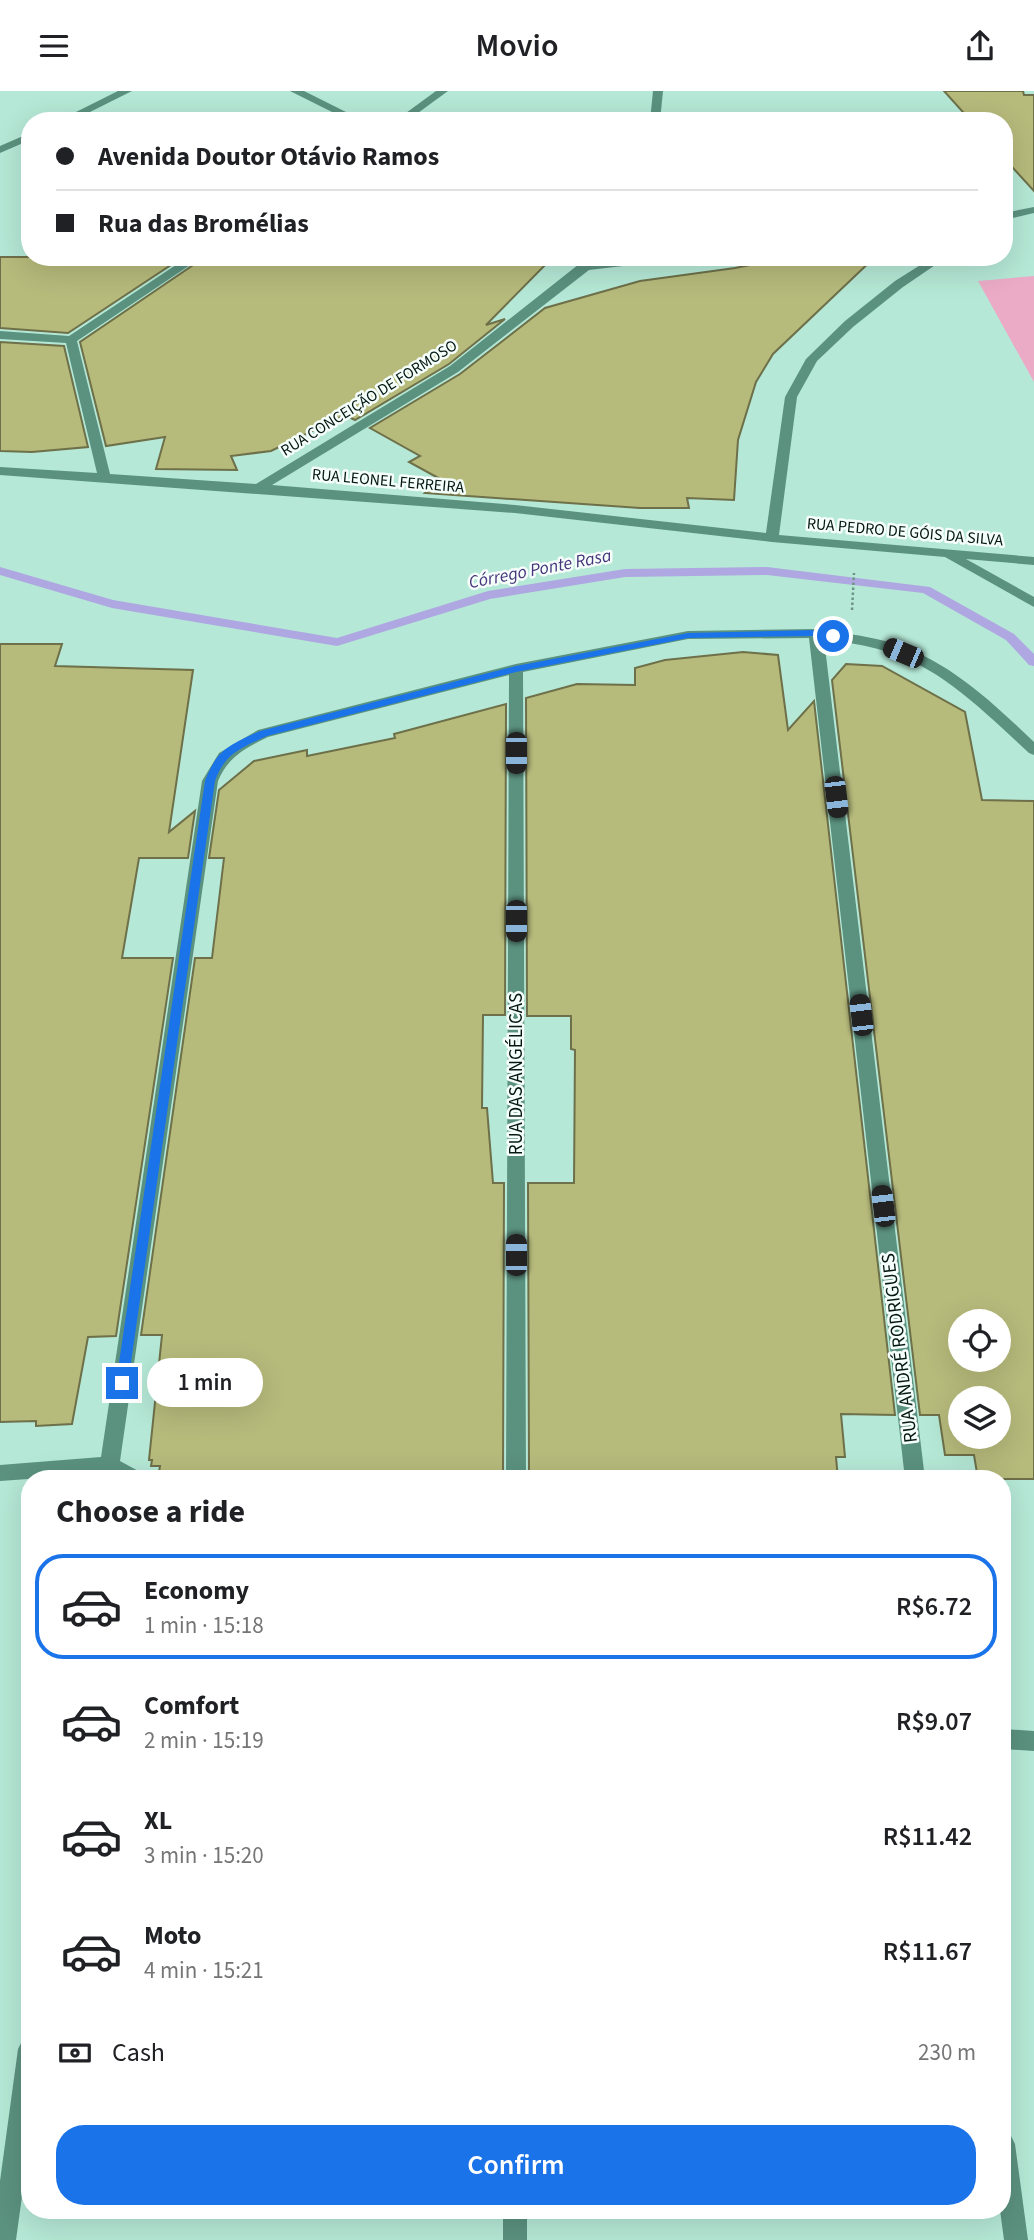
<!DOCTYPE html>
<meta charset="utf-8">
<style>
:root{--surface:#fff;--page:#f2f2f2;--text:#202124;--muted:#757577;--line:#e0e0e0;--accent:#1a73e8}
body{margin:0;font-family:"Source Sans 3",sans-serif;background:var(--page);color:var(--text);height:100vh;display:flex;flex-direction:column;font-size:26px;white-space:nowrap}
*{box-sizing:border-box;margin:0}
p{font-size:23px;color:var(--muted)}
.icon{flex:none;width:38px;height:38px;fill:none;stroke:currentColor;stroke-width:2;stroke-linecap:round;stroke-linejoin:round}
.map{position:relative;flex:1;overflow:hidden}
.sheet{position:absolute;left:21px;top:1379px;width:990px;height:749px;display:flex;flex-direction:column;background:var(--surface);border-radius:28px;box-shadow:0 7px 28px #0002}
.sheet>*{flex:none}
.banner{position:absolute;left:21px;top:21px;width:992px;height:154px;border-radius:28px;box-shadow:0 7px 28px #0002;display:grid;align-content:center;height:154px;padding:0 35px;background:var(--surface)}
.fabs{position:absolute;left:948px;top:1218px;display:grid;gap:14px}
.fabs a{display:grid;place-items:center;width:63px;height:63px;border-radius:50%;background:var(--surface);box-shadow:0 7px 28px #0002;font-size:35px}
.end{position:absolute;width:32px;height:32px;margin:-16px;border:9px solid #1a73e8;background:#fff;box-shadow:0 0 0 4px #fff}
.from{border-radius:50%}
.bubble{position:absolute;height:49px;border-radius:24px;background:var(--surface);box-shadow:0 7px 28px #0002;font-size:23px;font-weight:600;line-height:49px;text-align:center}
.car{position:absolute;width:21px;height:42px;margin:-21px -10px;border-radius:9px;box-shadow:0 0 5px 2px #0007;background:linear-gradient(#222 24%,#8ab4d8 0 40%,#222 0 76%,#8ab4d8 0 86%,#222 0)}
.banner b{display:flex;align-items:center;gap:24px;height:66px;font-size:26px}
.banner b+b{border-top:2px solid var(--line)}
.banner i{width:18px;height:18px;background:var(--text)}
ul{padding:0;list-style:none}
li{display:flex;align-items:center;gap:21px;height:105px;margin:0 14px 10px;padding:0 21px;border:4px solid transparent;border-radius:28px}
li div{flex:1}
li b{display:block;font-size:26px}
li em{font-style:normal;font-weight:600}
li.current{border-color:var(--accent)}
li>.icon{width:63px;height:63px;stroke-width:1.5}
h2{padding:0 35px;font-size:32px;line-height:84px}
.pay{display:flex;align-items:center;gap:18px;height:77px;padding:0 35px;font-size:26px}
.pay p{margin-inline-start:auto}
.button{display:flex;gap:14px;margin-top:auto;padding:14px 35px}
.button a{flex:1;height:80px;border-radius:28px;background:var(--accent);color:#fff;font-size:28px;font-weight:600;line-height:80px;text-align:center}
header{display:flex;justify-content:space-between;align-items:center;height:91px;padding:0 35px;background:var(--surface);font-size:32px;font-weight:600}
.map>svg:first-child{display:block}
</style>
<header><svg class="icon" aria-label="menu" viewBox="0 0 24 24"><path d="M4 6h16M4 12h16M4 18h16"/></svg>Movio<svg class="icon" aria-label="share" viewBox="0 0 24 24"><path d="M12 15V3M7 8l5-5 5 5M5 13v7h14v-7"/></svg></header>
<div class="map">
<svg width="1034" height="2149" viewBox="0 0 1034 2149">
<rect width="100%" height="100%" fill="#b5e8d6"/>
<polygon fill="#ebabc7" points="1034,185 1034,291 978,190"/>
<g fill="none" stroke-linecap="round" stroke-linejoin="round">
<polygon fill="#afa7e1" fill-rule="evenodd" points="0,476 113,509 337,547 488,500 625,478 767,476 930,496 1014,543 1034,563 1034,575 1029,574 1006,549 923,502 767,484 625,486 490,508 337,555 112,517 0,484"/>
</g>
<g fill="#b6ba7b" stroke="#6d7049" stroke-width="2" fill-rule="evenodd">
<polygon points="944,0 1023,0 1024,4 1034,4 1034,100 1004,67 1004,30 971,30"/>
<polygon points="0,166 183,166 68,242 0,237"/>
<polygon points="205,166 553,166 486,234 505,228 449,273 355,329 345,324 271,360 231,365 237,379 156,378 165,346 106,355 80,251"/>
<polygon points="790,166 875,166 773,263 756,291 738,349 734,409 687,407 689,417 640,417 425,402 442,389 409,371 420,365 370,337 460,283 545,217 640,190 735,177"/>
<polygon points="0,251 64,255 88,356 32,361 0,360"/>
<polygon points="0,553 62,553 55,575 193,579 169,741 195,720 188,767 139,767 122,867 173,867 116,1245 88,1246 72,1333 36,1335 36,1330 0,1331"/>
<polygon points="743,561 778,564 788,639 814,610 895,1324 841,1323 845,1366 836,1366 838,1388 548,1388 547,1382 529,1382 528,1092 574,1092 575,959 571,958 571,925 527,925 526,607 577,593 635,594 635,577 665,569"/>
<path d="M846,573L882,575L965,621L982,709L1034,710V1388H978L974,1364H945L939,1324H920L832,589ZM961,1230H999V1269H961ZM961,1307H999V1346H961Z"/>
<polygon points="506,613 505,924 483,924 482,1017 487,1017 493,1092 504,1092 503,1383 465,1384 465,1388 168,1388 168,1381 159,1381 160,1375 151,1375 152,1369 149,1369 162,1244 141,1244 195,867 212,867 224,767 209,767 219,699 254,670 307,659 307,665 395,647 394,643"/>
</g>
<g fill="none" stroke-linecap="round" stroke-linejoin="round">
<polyline stroke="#6d9386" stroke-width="2.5" stroke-dasharray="2.5 2.5" stroke-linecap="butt" points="852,519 854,482"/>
<g fill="#5b917f" fill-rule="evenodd">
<polygon points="118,0 132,0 72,30 58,30"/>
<polygon points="290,0 304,0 364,30 350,30"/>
<polygon points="436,0 448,0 407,30 395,30"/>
<polygon points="653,0 663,0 660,30 650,30"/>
<polygon points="30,42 30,49 0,62 0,55"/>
<polygon points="1034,116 1034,122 1004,129 1004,122"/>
<polygon points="188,166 202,166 77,250 110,383 256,393 450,275 588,166 600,166 596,171 636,166 672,166 666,170 589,179 458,281 272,394 515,414 766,442 785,306 806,268 845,230 895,190 933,166 947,166 903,196 853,236 817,270 797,306 779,444 1034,466 1034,474 966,468 1034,506 1034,516 945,466 772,451 515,422 0,384 0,376 97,382 66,252 0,248 0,240 69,245"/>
<path d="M816,538C839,542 862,544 885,550C945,566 990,609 1034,651V664L1029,662C984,621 939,573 878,558C860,553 842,551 824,548L925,1388H905L809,547L688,548L523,581L526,1388H506L509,584L268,646C245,657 228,666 218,690L120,1370L142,1382L145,1388H98L99,1383L0,1390V1374L101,1366L202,690L219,662L258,639L516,573L688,540Z"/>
<polygon points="1003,1638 1034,1640 1034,1660 1003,1658"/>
<polygon points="30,1947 30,2047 16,2149 0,2149 0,2090 18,1958 22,1950"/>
<polygon points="1003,2041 1011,2045 1015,2053 1028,2149 1004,2149 1000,2119 1003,2119"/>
<rect x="503" y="2119" width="24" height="30"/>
</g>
</g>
<path fill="#1a73e8" d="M816,539L838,545L833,548L816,545L688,547L516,581L267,645C241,657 225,662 215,690L128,1292L122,1297L117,1295L116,1292L205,690C217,658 230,654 260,640L516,575L688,542Z"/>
<g text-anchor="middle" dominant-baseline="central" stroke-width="5" stroke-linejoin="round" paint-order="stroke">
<g font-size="16" fill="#041711" stroke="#f5fefb">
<text transform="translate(369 307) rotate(-32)">RUA CONCEIÇÃO DE FORMOSO</text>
<text transform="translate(388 390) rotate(5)">RUA LEONEL FERREIRA</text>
<text transform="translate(905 441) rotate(5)">RUA PEDRO DE GÓIS DA SILVA</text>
</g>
<g font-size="18" font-style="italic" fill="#46357b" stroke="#f5fefb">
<text transform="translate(540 478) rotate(-11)">Córrego Ponte Rasa</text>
</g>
<g font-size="19" fill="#041711" stroke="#f5fefb">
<text transform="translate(516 983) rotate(-90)">RUA DAS ANGÉLICAS</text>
<text transform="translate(900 1257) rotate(-97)">RUA ANDRÉ RODRIGUES</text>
</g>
</g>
</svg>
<div class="fabs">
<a><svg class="icon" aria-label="locate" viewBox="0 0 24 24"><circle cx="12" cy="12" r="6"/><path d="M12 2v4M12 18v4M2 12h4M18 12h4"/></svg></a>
<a><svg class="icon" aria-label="layers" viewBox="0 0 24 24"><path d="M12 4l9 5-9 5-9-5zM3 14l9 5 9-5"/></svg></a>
</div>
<i class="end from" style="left:833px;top:545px"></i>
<i class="end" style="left:122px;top:1292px"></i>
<div class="bubble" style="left:147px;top:1267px;width:116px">1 min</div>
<i class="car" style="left:903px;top:562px;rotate:293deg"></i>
<i class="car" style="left:516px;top:662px;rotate:180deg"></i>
<i class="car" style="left:836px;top:706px;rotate:173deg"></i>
<i class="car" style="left:516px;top:830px;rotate:180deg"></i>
<i class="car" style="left:861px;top:924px;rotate:353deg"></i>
<i class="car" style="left:883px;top:1115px;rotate:353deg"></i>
<i class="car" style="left:516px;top:1164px;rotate:0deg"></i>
<div class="banner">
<b><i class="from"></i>Avenida Doutor Otávio Ramos</b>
<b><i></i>Rua das Bromélias</b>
</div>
<section class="sheet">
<h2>Choose a ride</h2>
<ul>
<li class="current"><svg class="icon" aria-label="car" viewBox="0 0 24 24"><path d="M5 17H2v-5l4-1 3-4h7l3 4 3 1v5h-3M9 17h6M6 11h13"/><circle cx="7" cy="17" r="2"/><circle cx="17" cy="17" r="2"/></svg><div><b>Economy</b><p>1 min · 15:18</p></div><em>R$6.72</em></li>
<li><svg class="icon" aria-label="car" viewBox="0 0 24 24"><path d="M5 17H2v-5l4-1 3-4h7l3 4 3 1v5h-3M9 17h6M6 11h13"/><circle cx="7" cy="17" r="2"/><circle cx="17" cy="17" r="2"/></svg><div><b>Comfort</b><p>2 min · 15:19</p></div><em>R$9.07</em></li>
<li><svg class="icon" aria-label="car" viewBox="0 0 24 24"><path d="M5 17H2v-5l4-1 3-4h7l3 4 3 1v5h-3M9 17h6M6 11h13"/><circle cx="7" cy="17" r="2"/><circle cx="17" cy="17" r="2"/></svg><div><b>XL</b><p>3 min · 15:20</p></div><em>R$11.42</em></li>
<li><svg class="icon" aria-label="car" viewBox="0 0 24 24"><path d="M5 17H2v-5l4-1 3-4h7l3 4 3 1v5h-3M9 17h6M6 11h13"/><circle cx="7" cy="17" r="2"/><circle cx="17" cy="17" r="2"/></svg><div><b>Moto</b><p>4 min · 15:21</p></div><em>R$11.67</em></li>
</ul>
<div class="pay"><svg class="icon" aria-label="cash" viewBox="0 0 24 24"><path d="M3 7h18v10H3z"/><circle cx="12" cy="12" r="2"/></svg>Cash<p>230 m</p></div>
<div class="button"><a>Confirm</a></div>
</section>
</div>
